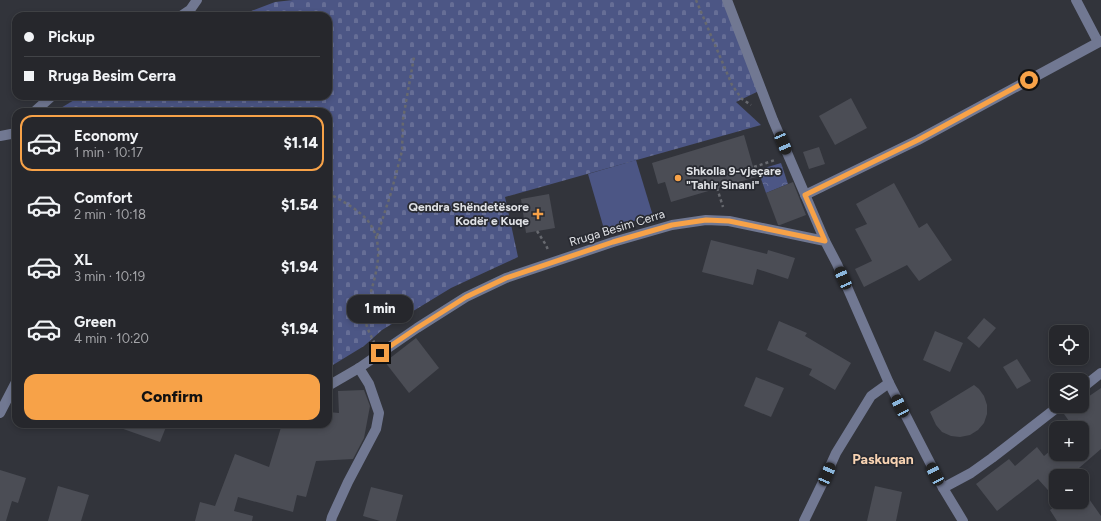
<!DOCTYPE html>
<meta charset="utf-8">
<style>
:root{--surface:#26272c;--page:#323338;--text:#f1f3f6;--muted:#a4a5a9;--line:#424448;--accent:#f7a248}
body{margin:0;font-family:Figtree,sans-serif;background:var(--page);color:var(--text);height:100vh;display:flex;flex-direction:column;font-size:15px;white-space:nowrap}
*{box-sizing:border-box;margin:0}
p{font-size:13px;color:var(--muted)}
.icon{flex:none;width:22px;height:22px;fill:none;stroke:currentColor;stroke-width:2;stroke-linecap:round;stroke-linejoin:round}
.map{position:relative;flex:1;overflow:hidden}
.sheet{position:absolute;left:12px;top:108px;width:320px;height:320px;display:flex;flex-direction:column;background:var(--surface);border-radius:12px;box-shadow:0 2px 6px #0003,0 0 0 1px var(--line)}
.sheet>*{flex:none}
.top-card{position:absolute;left:12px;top:12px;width:320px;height:88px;border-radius:12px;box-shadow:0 2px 6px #0003,0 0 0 1px var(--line);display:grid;align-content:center;height:88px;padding:0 12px;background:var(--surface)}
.controls{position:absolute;left:1049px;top:325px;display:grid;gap:8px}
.controls a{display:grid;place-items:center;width:40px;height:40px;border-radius:8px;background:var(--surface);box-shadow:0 2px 6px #0003,0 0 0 1px var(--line);font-size:20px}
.end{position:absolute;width:18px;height:18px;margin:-9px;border:5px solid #f7a248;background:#111;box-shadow:0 0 0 2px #111}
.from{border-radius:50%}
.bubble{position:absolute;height:28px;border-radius:12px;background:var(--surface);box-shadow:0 2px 6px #0003,0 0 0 1px var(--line);font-size:13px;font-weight:800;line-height:28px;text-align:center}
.car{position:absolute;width:12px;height:24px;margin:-12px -6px;border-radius:5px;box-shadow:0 0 3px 1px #0007;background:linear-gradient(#222 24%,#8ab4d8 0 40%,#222 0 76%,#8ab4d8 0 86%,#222 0)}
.top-card b{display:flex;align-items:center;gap:14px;height:38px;font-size:15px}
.top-card b+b{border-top:1px solid var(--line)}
.top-card i{width:10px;height:10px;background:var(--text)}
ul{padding:7px 0 0;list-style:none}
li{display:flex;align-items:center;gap:12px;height:56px;margin:0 8px 6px;padding:0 4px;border:2px solid transparent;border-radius:12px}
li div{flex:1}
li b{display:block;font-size:15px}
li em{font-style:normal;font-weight:800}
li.current{border-color:var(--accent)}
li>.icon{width:36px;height:36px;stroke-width:1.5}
.primary-button{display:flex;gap:8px;margin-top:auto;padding:8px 12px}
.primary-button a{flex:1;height:46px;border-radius:12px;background:var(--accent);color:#111;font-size:16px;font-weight:800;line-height:46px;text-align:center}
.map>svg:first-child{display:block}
</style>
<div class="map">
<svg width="1101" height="521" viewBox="0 0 1101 521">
<defs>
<pattern id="cemetery-stones" width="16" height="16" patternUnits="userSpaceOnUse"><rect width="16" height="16" fill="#4c5685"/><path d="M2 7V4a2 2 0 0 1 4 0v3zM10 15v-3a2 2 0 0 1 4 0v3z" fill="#666e96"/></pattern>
<pattern id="park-crowns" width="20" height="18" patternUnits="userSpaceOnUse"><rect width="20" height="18" fill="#4c5685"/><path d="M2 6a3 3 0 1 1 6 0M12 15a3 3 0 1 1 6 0" fill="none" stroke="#666e96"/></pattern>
</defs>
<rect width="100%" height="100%" fill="#32343b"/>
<polygon fill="#4c5685" points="636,160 653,216 604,229 588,174"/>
<polygon fill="url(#cemetery-stones)" points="293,0 727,0 761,90 736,102 761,125 505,197 518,257 451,288 382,330 364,346 328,368 328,112 54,112 81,96 328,96 328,16 238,16 275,2"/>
<polygon fill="url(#park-crowns)" points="781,163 788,184 766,193 758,170"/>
<g fill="#4b4d55">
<polygon points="851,98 867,128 835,145 819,116"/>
<polygon points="744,135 756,177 671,202 665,182 658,184 652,163"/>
<polygon points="819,147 825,164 809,169 803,152"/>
<polygon points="793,182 806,215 780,225 778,225 766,193"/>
<polygon points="894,183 919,228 927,223 952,260 919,281 907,265 864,287 855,269 872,261 855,229 867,224 856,204"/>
<polygon points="549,194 555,228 526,233 521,199"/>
<polygon points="711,240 767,254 768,250 795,258 788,279 757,269 753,285 702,272"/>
<polygon points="984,318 996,328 979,348 967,338"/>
<polygon points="779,321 807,333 805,336 851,363 835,390 809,375 812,369 767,350"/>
<polygon points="935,331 963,343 950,372 923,360"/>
<polygon points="416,338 439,368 409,393 385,362"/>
<polygon points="1017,359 1031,381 1017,389 1003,367"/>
<polygon points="756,377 784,388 771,417 744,406"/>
<polygon points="974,385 979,389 984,396 987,405 987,414 984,423 978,430 970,435 960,437 951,436 942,432 936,425 930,412"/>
<polygon points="1101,388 1101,449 1072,474 1073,476 1056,476 1056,499 1038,479 997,511 976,484 1009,459 1015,466 1037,447 1044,456 1056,446 1056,454 1082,454 1082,428 1074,428 1064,414 1075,406 1082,406 1082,401"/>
<polygon points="364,390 370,406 364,438 353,459 316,461 306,497 297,495 293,512 238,497 234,511 253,516 252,521 195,521 200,502 215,506 235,454 269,467 282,424 328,424 328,412 339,413 338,391"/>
<polygon points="115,424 152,424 166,427 160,442 115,426"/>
<polygon points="0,470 26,478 18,503 12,501 6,521 0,521"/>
<polygon points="58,486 89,495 81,521 48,521"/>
<polygon points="875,486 902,492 896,521 867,521"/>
<polygon points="371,487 403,495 396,521 380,521 363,516"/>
<polygon points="1082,489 1101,516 1101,521 1057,521 1050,510 1059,503 1058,502 1082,502"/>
</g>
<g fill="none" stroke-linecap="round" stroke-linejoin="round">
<g stroke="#67696f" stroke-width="2.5" stroke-dasharray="3 3" stroke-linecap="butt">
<polyline points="696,0 732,85 742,99 751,105"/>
<polyline points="754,167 775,160"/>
<polyline points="717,188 723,207"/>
<path d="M328,193C342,201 358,209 368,221C385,243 377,271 370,295C369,301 365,309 365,316C365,325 370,334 374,342"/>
<polyline points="537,231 546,245 548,250"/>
<polyline points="377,236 391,193 402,151 403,119 414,57"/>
</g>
<g stroke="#717892" stroke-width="10">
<polyline points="727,0 773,120 825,241"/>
<polyline points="1076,0 1098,42"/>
<polyline points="181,16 190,10 197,0"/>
<polyline points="34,112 52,96"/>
<polyline points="0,136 16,133"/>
<polyline points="805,195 918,140 1101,41"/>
<polyline points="328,386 359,368 417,328 466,297 506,278 613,242 672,225 706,220 729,221 825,241 837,264 889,383 943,488 963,521"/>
<polyline points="1082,388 1101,373"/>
<polyline points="0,413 16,382"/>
<polyline points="943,488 971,473 992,458 1059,406"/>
<polyline points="331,521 332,517 348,482 376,429 379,413 369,384 359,368"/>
<polyline points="804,521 822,484 836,453 871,396 889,383"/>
</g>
</g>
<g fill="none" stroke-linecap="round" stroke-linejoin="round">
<polyline stroke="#f7a248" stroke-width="5" points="380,353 417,328 466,297 506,278 613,242 672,225 706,220 729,221 825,241 805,195 918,140 1029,80"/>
</g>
<g fill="#f7a248" stroke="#282a31" stroke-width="1.5">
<circle cx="678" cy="178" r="4"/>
<path d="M536 208h4v4h4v4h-4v4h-4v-4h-4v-4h4z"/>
</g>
<g text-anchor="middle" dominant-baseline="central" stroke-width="3.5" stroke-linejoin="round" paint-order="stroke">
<g font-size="12" font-weight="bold" fill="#e0e2e6" stroke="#282a31" text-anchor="start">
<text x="686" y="171">Shkolla 9-vjeçare<tspan x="686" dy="14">"Tahir Sinani"</tspan></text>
<text x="529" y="207" text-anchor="end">Qendra Shëndetësore<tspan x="529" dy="14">Kodër e Kuqe</tspan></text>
</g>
<g font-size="12" fill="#e0e2e6" stroke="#282a31">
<text transform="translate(617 228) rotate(-17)">Rruga Besim Cerra</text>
</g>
<g font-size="14" font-weight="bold" fill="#f8d3b2" stroke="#282a31">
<text x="883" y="459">Paskuqan</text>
</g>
</g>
</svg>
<div class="controls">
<a><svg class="icon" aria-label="locate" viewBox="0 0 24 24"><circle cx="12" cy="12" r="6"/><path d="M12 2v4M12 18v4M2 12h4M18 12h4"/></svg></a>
<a><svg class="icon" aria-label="layers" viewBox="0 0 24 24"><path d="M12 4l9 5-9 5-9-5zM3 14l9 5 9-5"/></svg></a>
<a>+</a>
<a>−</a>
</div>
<i class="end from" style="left:1029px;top:80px"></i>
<i class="end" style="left:380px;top:353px"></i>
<div class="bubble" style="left:347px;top:295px;width:66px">1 min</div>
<i class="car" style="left:783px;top:143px;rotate:157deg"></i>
<i class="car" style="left:843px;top:278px;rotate:336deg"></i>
<i class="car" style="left:900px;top:406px;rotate:333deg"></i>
<i class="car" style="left:827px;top:474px;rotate:23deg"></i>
<i class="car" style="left:935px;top:474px;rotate:333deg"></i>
<div class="top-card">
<b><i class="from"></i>Pickup</b>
<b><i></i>Rruga Besim Cerra</b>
</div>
<section class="sheet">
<ul>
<li class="current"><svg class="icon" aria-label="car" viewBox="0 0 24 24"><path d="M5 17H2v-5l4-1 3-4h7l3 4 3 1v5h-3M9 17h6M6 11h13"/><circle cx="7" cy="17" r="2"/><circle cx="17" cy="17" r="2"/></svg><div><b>Economy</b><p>1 min · 10:17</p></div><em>$1.14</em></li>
<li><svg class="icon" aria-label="car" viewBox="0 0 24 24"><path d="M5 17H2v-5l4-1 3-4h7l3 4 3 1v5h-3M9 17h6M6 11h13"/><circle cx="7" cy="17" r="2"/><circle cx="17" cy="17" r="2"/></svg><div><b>Comfort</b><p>2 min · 10:18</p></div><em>$1.54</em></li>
<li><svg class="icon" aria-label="car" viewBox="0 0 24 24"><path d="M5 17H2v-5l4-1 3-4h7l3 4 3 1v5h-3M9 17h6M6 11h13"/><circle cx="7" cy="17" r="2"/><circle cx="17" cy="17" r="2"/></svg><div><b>XL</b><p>3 min · 10:19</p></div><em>$1.94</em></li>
<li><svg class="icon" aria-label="car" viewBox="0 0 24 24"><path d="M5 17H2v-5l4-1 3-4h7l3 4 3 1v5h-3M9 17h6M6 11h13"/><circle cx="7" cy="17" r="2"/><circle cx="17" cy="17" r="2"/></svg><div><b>Green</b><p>4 min · 10:20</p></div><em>$1.94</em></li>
</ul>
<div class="primary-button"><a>Confirm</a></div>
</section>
</div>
